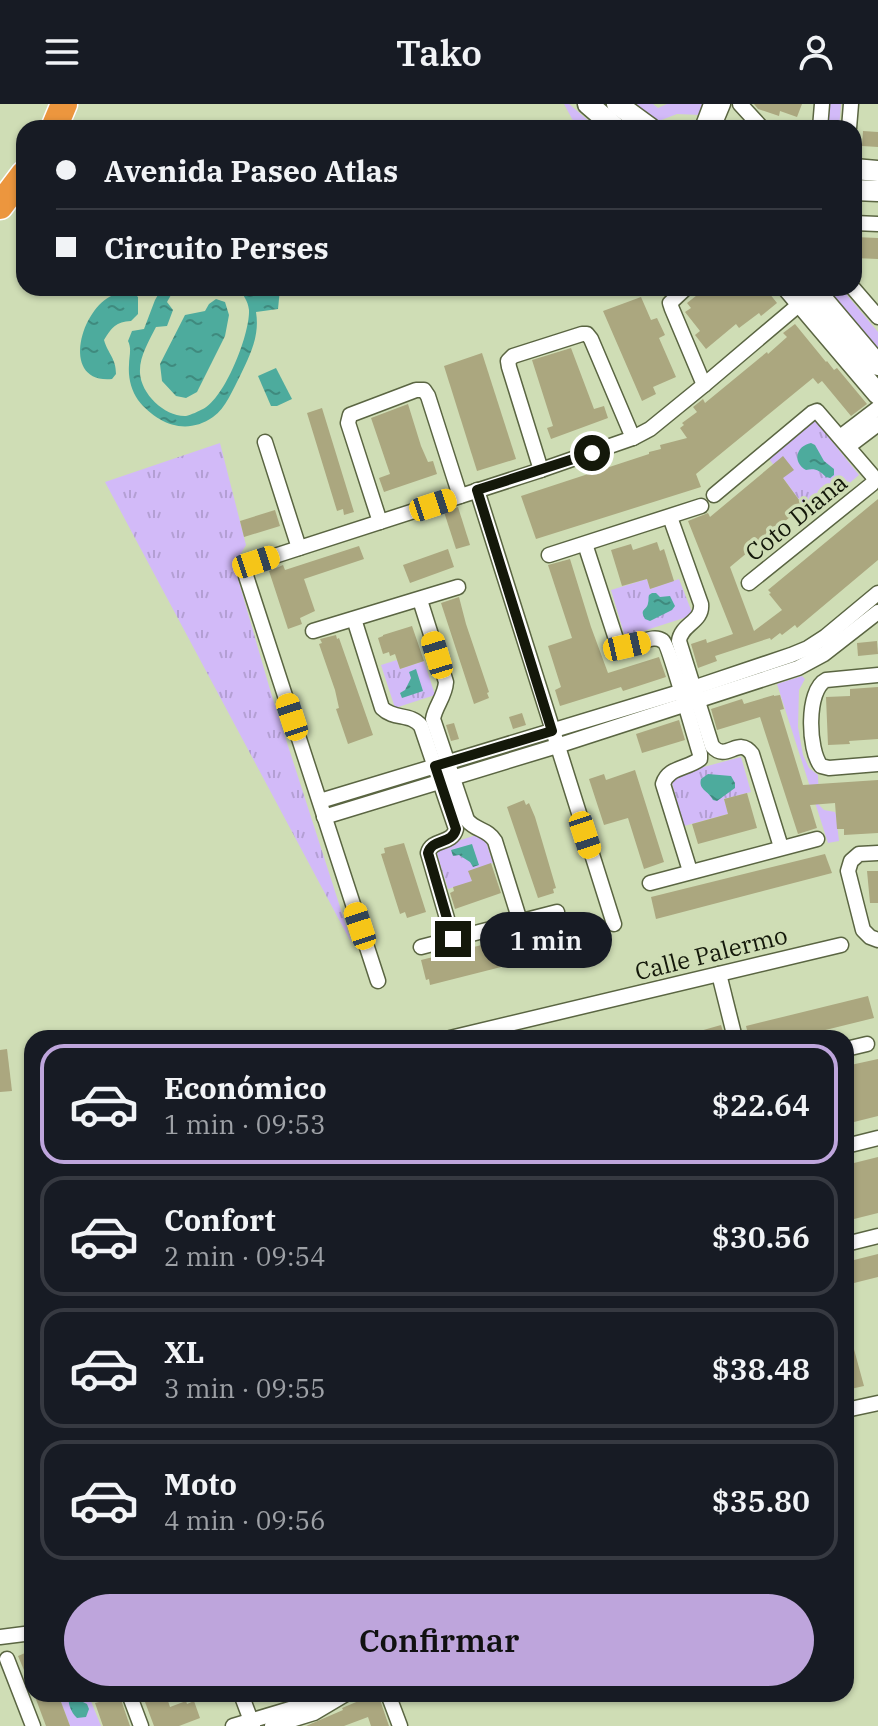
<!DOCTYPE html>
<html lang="es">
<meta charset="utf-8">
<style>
:root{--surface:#171b24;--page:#242831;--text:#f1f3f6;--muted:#9ea1a6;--line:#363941;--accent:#bea5dc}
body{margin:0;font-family:"IBM Plex Serif",serif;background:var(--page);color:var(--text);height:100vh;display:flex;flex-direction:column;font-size:30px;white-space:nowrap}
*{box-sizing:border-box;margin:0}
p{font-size:26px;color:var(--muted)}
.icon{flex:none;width:44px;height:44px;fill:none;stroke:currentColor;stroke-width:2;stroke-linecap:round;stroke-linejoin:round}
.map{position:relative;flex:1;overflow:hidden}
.side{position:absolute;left:24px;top:926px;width:830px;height:672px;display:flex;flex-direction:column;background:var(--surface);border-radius:24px;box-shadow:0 2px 6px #0004}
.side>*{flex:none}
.guide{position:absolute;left:16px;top:16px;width:846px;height:176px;border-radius:24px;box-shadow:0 2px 6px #0004;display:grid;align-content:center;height:176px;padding:0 40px;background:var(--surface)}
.end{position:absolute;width:36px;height:36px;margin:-18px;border:10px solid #14180a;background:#fff;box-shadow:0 0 0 4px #fff}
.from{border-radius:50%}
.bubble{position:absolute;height:56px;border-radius:28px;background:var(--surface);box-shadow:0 2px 6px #0004;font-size:26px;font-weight:600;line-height:56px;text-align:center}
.car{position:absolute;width:24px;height:48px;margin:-24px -12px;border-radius:10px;box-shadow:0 0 6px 2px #0007;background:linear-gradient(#f5c518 24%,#345 0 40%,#f5c518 0 76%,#345 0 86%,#f5c518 0)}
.guide b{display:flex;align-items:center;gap:28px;height:76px;font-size:30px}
.guide b+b{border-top:2px solid var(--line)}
.guide i{width:20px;height:20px;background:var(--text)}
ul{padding:14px 0 0;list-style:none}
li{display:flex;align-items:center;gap:24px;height:120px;margin:0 16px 12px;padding:0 24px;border:4px solid var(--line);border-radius:24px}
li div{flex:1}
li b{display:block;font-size:30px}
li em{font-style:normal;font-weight:600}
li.active{border-color:var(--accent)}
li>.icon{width:72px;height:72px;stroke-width:1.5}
.primary-button{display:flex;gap:16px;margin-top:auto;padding:16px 40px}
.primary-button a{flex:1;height:92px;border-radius:48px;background:var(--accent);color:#111;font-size:32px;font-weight:600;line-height:92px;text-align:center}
header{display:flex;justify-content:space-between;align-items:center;height:104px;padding:0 40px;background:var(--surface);font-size:36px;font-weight:600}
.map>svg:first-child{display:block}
</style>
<header><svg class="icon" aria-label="menu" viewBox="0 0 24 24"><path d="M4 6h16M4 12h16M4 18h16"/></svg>Tako<svg class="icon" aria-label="person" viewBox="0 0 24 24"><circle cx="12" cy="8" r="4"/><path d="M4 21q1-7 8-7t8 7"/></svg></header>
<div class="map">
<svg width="878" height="1622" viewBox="0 0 878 1622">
<defs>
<pattern id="park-tufts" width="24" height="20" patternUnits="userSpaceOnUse" patternTransform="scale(2)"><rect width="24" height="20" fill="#d2baf8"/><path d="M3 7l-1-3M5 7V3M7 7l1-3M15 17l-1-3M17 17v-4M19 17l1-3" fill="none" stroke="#b39fd3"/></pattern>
<pattern id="water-ripples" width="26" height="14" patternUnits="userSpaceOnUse" patternTransform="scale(2)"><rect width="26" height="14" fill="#4dab9d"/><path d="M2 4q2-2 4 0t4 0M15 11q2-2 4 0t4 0" fill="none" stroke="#3f8a7e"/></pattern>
</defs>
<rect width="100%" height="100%" fill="#cfddb5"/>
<g fill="url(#park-tufts)">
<polygon points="814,315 859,371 811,412 767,352"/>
<polygon points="220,339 246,441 234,461 271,589 352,840 105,378"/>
<polygon points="647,475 650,485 679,475 693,511 625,533 611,486"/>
<polygon points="397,556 400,565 424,557 435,591 395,604 381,561"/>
<polygon points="741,653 751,688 724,695 728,710 684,722 670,672"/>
<polygon points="483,729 493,759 469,767 473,781 467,779 448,785 435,744"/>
</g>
<g fill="#d2baf8">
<polygon points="564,0 569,0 597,24 577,24"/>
<polygon points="633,0 653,0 658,4 667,0 703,0 701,11 677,10 656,18"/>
<polygon points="828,0 841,0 839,24 826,24"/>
<polygon points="824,184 841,184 878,228 878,248"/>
<polygon points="802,572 805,575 799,586 798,623 803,651 809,664 818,671 819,701 824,706 835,708 836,711 839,737 828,739 777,580"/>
<polygon points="58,1590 88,1590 101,1622 70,1622"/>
</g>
<g fill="url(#water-ripples)">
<path d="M162,184H175L167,198L173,206L167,222L156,223C149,237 139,253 140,269C141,290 165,313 186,312C191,311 199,307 203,305C225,294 250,230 249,206C248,197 243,190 238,184L280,185L278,205L256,208C260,232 250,251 240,272C233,285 226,304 213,313C186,332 157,320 138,296C131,286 128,273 129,261C129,252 132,245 128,237L132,227L144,225L155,196Z"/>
<path d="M132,187L138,193V210L131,217C116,218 112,223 104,236C108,250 116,254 116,270L112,275C60,280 80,205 113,191C119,188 125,188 132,187Z"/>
<polygon points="216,195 225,198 229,211 225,232 197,288 186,294 176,292 162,277 160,260 185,211 205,207 209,200"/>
<polygon points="276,264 292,295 277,302 271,302 258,272"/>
<path d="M811,339L815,341L824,357L834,365V371L830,374L826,373C819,366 815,364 806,366C792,358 796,342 811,339Z"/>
<path d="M652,489H656L660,493L670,492L675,502L672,506L650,517L645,515C639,504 647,507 648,499C649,496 648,494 649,491Z"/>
<polygon points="416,565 423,587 402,594 400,589 405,586 411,574 409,568"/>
<path d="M708,670L731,672L735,679V684L717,697L713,696C709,687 698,686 701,675Z"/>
<polygon points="472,740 479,761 473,763 470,758 459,751 453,752 451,746"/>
<path d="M69,1590H80L81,1597L87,1600L89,1605L86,1613L77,1614C71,1609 67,1598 69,1590Z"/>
</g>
<g fill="#aba77f">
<polygon points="754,0 802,0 797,13 780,7 779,12 758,5"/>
<polygon points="863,27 878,28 878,43 862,42"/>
<polygon points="854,133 878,134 878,155 854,154"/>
<polygon points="706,184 765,184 777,199 761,212 759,209 739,224 736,220 706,245 695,231 700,227 685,208 691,204 687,199"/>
<polygon points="641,193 651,216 657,214 665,231 659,234 676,273 653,283 656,290 642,297 603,207"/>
<polygon points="795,220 826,258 827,257 834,266 837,264 867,300 851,312 822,277 818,280 813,274 696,370 701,383 536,435 521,392 649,350 649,348 661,345 660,341 687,334 680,324 684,321 682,319 697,308 693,303 703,295 705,299 767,248 768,250 787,233 783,229"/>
<polygon points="571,244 594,305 604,302 608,314 551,335 547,324 553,322 532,256"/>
<polygon points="482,249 516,355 477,367 444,262"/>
<polygon points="408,300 421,342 428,358 433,357 437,370 384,388 379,374 390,370 371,314"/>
<polygon points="322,304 354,408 344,411 343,405 337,407 307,309"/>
<polygon points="783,352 794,366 783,374 802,400 800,401 802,403 730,463 754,527 782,506 769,490 771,489 768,486 878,395 878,456 797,524 795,521 782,531 780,529 771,536 770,534 715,552 717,557 698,564 691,540 706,535 707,539 733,530 688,417 708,409 710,413"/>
<polygon points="458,403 470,441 456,445 444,408"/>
<polygon points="275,406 280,422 244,433 240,417"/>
<polygon points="657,438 660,447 664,445 674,477 650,485 647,475 622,482 611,446 631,440 633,446"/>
<polygon points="359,442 364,455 304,475 315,507 300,514 302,520 288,525 269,467 283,461 285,466"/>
<polygon points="448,445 454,463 410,479 403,461"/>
<polygon points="570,455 591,523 608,569 659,553 666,573 623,587 621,583 560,602 555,586 561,583 548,542 572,534 548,461"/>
<polygon points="459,493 466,520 489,588 487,589 489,594 474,600 441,499"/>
<polygon points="412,522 424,557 400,565 395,550 390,552 389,548 383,550 378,534 383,532 383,531"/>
<polygon points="336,531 337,535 339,534 373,631 348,640 336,605 339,604 335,586 319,540 322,539 320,535"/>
<polygon points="877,537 878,550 858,552 857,539"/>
<polygon points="878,583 878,635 849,637 850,640 828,641 826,593 850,592 850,585"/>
<polygon points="774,591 774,592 780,591 784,605 780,606 803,681 878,676 878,729 844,731 844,725 837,725 835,699 810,701 817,724 798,730 760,613 717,626 711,605 742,595 744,600"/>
<polygon points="522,609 526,621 513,625 509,613"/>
<polygon points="679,616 685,636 642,649 636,630"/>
<polygon points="454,619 459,635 451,637 446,621"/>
<polygon points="635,666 664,758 644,765 628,714 604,721 589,675 604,670 606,676"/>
<polygon points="747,689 757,724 698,740 692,720 728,710 724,695"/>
<polygon points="524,696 526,701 529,699 535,713 556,784 553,785 554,789 538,794 507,703"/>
<polygon points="404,739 426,808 407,814 405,808 400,810 381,750 385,749 384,744"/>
<polygon points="825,750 832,769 656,815 651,793"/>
<polygon points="491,759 501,789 455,805 450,789 454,787 453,783 472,777 468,767"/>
<polygon points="867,767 878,767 878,799 870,799"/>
<polygon points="562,821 568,840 563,841 564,847 430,881 429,875 426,876 421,856"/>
<polygon points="868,892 874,914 793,934 749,934 746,922"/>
<polygon points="721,921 725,934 686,934 686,931"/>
<polygon points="7,945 12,987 0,988 0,946"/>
<polygon points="878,955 878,1012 846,1020 846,962"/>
<polygon points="878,1053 878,1109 846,1117 846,1061"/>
<polygon points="878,1150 878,1173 846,1181 846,1158"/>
<polygon points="846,1227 849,1227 864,1282 846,1286"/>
<polygon points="32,1546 32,1585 18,1552"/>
<polygon points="34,1590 58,1590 70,1622 46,1622"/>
<polygon points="96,1590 119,1590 130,1622 103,1622 95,1599 99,1598"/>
<polygon points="142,1590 162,1590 165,1598 168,1597 170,1603 186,1597 187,1600 194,1597 200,1614 179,1622 154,1622"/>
<polygon points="367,1590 378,1590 389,1622 371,1622 368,1613 344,1622 306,1622 343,1606 342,1604 361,1596 360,1593"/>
</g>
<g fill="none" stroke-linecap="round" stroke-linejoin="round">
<g stroke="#5a6542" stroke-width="17">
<g id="street">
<polyline points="740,0 762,24"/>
<polyline points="702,24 711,0"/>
<polyline points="713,24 723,0"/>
<polyline points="820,24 822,0"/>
<polyline points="849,24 851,0"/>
<polyline points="854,119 878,120"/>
<polyline points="686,184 670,199 672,205 704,281"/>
<polyline points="853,184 878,213"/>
<polyline points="840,333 878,304"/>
<polyline points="265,338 299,444"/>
<polyline points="849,342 878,320"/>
<polyline points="541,366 509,263 508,257 513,252 582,230 587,230 591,235 633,334"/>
<polyline points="477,386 614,820"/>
<polyline points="714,391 812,309 817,307 872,371 874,376 872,380 749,479"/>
<path d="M670,413L701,500C703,518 681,520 679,537L712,642C727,659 738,631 752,650L781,743"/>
<polyline points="380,418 348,319 350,311 416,286 424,286 428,292 460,392"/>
<path d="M585,440L616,535C632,551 649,527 663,537C669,541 695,635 700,650V655C687,665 668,663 663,680L690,767"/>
<polyline points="549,451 701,402"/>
<path d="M420,496L446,578C445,593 435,602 433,615L467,716C476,727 488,725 495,737L520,817"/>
<path d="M354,515L382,604C394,616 411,609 421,622L456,725C452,741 432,734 428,749L453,835"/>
<polyline points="313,527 458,483"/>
<path d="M878,571L826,576C806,586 808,646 821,662L829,664L878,660"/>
<polyline points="320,697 693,584 791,551 808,544 825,533 878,489"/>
<polyline points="324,713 557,642 798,564 824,550 878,508"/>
<polyline points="878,749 859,750 851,757 848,767 863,826 870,833 878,836"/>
<polyline points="650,779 817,735"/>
<polyline points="421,843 557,808"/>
<polyline points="719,870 735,934"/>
<polyline points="378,877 246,472 248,462 256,458 541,366 633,334 650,325 704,281 808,193"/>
<polyline points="450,934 841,841"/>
<polyline points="846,945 867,940"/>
<polyline points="846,1042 878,1034"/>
<polyline points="846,1140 878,1132"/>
<polyline points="846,1306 878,1299"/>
<polyline points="0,1533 32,1529"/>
<polyline points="7,1555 33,1622"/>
<polyline points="129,1590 141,1622"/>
<polyline points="241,1590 253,1622"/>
<polyline points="388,1590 400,1622"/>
<polyline points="233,1622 310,1599 326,1590"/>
<polyline points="272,1622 314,1609 346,1590"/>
</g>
</g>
<g stroke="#5a6542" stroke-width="23">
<g id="secondary">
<polyline points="588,0 616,24"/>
<polyline points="617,0 650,24"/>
<polyline points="854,65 878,67"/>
<polyline points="854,86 878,87"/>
<polyline points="788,184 878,290"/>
<polyline points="813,184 878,261"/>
</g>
</g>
<g stroke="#fff" stroke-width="29">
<g id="highway">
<polyline points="54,24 64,0"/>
<polyline points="0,102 24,70"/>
</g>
</g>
<use href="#street" stroke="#fff" stroke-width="14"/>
<use href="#secondary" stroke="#fff" stroke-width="20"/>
<use href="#highway" stroke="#ec963e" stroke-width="26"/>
</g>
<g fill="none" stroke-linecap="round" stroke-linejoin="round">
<path stroke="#14180a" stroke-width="10" d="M453,835L428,749C432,734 452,741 456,725L435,662L552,627L477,386L592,349"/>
</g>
<g text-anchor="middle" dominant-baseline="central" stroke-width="7" stroke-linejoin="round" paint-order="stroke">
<g font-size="24" fill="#14180a" stroke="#cfddb5">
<text transform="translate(796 413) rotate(-39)">Coto Diana</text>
<text transform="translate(711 849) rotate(-14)">Calle Palermo</text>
</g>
</g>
</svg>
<i class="end from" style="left:592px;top:349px"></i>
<i class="end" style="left:453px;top:835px"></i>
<div class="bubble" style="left:480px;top:808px;width:132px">1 min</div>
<i class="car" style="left:433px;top:401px;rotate:72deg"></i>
<i class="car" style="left:256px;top:458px;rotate:72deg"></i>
<i class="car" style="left:627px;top:542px;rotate:77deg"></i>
<i class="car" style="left:437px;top:551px;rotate:343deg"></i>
<i class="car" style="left:292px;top:613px;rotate:342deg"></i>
<i class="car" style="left:585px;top:731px;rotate:162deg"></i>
<i class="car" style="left:360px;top:822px;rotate:342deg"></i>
<div class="guide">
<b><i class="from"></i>Avenida Paseo Atlas</b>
<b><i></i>Circuito Perses</b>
</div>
<section class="side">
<ul>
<li class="active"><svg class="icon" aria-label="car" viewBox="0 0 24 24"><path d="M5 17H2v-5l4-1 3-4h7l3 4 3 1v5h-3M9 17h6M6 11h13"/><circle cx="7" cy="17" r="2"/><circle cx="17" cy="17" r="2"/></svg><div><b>Económico</b><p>1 min · 09:53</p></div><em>$22.64</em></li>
<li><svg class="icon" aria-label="car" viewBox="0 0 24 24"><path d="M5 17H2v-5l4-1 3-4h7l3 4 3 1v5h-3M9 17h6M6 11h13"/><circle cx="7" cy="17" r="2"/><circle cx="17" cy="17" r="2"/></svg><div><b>Confort</b><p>2 min · 09:54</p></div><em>$30.56</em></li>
<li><svg class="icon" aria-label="car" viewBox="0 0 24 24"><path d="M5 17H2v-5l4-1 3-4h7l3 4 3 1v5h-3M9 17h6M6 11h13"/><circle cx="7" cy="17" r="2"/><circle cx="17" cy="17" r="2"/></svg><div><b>XL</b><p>3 min · 09:55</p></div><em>$38.48</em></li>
<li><svg class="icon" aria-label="car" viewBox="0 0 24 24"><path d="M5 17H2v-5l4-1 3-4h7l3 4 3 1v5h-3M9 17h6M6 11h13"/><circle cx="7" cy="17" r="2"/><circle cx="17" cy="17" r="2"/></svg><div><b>Moto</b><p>4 min · 09:56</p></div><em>$35.80</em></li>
</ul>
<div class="primary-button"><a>Confirmar</a></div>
</section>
</div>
